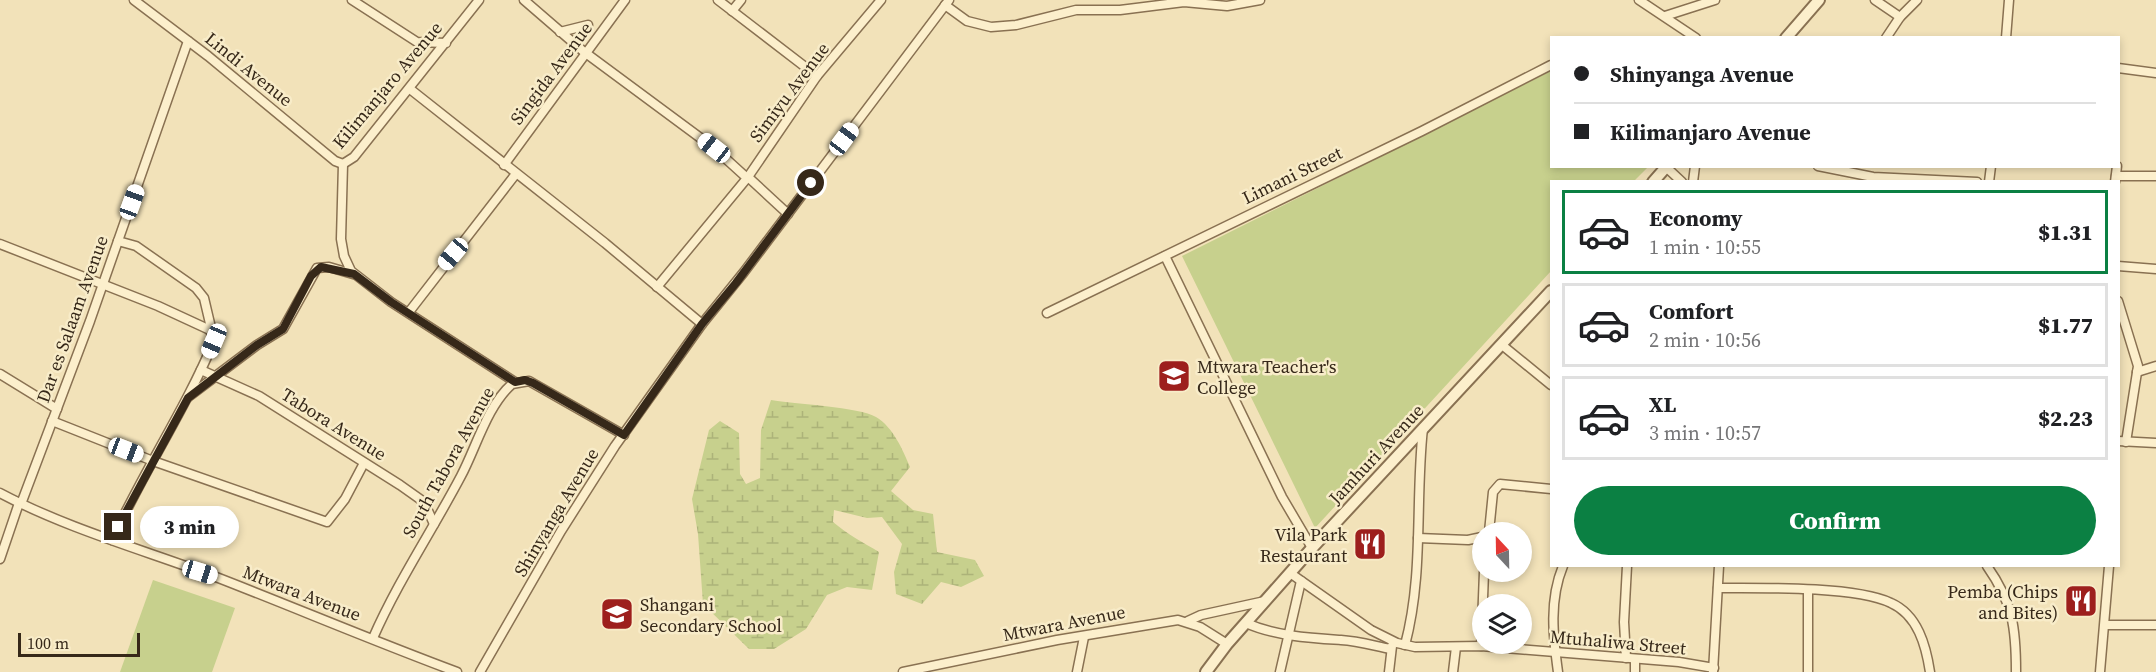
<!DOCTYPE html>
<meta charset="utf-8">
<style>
:root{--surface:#fff;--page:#f2f2f2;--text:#202124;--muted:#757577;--line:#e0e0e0;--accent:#0b8043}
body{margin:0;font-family:"Source Serif 4",serif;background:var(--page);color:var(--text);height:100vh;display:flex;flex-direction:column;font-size:22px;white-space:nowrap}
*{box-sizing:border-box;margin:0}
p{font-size:20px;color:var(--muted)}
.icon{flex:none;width:33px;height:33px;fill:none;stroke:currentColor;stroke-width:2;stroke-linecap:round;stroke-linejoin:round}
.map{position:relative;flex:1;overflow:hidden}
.drawer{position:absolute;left:1550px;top:180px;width:570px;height:387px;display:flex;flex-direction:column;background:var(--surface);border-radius:0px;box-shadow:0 3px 9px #0003}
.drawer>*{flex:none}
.guide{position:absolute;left:1550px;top:36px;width:570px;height:132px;border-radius:0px;box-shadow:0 3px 9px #0003;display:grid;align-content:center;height:132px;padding:0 24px;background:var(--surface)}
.needle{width:39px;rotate:338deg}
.tools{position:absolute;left:1472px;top:522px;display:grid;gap:12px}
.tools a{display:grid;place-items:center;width:60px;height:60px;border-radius:50%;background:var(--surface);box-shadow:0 3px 9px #0003;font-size:30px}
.scale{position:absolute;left:18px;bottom:15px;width:122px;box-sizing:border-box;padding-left:6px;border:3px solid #362819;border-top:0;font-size:16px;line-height:21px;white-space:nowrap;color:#362819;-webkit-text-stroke:4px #f8ecc9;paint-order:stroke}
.end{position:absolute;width:27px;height:27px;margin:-14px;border:8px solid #362819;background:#fff;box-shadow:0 0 0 3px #fff}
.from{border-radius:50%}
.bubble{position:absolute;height:42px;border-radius:21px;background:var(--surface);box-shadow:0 3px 9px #0003;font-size:20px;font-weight:800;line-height:42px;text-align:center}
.car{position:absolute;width:18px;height:36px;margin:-18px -9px;border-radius:8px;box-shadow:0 0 4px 2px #0007;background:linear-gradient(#fff 24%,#345 0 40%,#fff 0 76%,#345 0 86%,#fff 0)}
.guide b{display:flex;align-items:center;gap:21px;height:57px;font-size:22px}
.guide b+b{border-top:2px solid var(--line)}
.guide i{width:15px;height:15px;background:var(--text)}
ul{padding:10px 0 0;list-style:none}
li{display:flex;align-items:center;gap:18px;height:84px;margin:0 12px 9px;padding:0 12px;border:3px solid var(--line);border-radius:0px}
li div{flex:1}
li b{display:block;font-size:22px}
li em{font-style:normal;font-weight:800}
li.current{border-color:var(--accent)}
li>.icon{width:54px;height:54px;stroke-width:1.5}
.button{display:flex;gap:12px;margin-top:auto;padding:12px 24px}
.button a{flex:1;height:69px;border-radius:36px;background:var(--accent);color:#fff;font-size:24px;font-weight:800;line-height:69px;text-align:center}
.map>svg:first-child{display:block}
</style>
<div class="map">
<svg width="2156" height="672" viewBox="0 0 2156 672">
<defs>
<pattern id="wetland-marsh" width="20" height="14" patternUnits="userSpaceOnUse" patternTransform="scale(1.5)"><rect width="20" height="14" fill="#c7d08d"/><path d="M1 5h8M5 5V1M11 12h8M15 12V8" fill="none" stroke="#acb379"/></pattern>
</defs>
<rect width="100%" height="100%" fill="#f2e2b9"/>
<path fill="url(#wetland-marsh)" d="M771,400C794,404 860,407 876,417C893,427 903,450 910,467L891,491L913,510L933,514L937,552L975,560L984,576L961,587L941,582L922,604L896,594L894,572L902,544L882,517L867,518L834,510L833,522C847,534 864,543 879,552L872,590L847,587L827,595L806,629L774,649H749L703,604L698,534L692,499L709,430L720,421L739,433L740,474L746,484L760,478L761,430Z"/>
<g fill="#c7d08d">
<polygon points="1551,71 1551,166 1648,167 1634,181 1551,182 1551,271 1315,528 1182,256"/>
<polygon points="153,580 235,608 212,672 120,672"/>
</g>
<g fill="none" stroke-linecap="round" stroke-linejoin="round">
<g stroke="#897152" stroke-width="11">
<g id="minor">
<polyline points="134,0 208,56 335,161 343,164"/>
<polyline points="352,0 417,42 446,43"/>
<polyline points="524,0 583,51 714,148 747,178"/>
<polyline points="718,0 817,76"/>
<polyline points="1639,0 1696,38"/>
<polyline points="1875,0 1900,17"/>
<polyline points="945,5 967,21 991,27 1016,25 1076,10 1120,10 1184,2 1227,6 1260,0"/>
<polyline points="732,11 741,0"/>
<polyline points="1665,16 1715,0"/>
<polyline points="560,32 588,25"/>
<polyline points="1886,38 1900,17 1917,0"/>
<polyline points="2006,38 2009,0"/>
<polyline points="2118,68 2156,73"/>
<polyline points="410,89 605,243 702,324"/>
<polyline points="343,164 341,239 344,256 351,271 391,302 515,382"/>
<polyline points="343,164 354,157 479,0"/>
<polyline points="504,165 625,0"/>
<polyline points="1818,166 1873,177 1977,182"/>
<polyline points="1666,167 1682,182"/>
<polyline points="2116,176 2156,176"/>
<polyline points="748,177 788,214"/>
<polyline points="1693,182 1695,166"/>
<polyline points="1989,182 1991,166"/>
<polyline points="2115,182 2117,166"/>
<polyline points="118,241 136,246 196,288 204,298 212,332"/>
<path d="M0,244L158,306L210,330L214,341C185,410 143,472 112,540"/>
<polyline points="1165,256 1282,497 1312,548"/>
<polyline points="2118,266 2156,269"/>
<polyline points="657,287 748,177 817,76 881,0"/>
<polyline points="2118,301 2138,366 2126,442"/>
<polyline points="409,312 515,175"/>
<polyline points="1047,313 1422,131 1551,65"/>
<polyline points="1502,345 1551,385"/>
<polyline points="201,370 259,396 400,485 424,502 434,524"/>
<polyline points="2137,372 2156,366"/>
<polyline points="0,374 57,409"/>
<polyline points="188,397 257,345 283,329 317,268 329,267 353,274"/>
<polyline points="52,421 153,461 327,522 345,499 364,463"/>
<polyline points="2118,441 2156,443"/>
<path d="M0,493C68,529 144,550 216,577C296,608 376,642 457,672"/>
<polyline points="21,504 90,321 188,41"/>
<polyline points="1489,532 1493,492 1500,484 1551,489"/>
<polyline points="1418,538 1468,540 1482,537"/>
<polyline points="0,559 19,503"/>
<path d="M1987,566C2013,603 2016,628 2016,672"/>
<polyline points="1290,573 1371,630 1397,643 1415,647 1481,646 1679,662 1714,668"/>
<path d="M1718,588C1760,588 1855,586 1891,603C1918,615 1926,646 1930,672"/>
<polyline points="1808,590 1808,672"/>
<polyline points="1188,621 1201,615 1265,601"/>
<path d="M1246,623C1275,636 1310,638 1341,640C1358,641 1375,646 1391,649"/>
<polyline points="1482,624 1484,572"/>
<polyline points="2106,625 2156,625"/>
<path d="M373,638C398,581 432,531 461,476C476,448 487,406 512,384L529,381L624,435"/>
<path d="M1405,645C1424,574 1415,501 1423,428"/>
<polyline points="1481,646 1482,632"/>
<polyline points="1626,658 1624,622 1627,566"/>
<polyline points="1635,659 1635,672"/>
<polyline points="480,672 561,531 615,446 702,324 744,272 949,0"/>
<polyline points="903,672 1057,640 1178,620 1200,627 1227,644"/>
<polyline points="1077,672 1084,637"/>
<polyline points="1280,672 1301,581"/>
<polyline points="1389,672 1392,646"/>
<polyline points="1453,672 1456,647"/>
<path d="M1558,672C1553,636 1549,600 1563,566"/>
<polyline points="1713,672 1719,566"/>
<polyline points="2100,672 2109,566"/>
</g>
</g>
<g stroke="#897152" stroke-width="14">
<g id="tertiary">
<polyline points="1786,38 1819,0"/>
<polyline points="1653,182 1667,166"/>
<polyline points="1206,672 1227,644 1312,548 1551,291"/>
</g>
</g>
<use href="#minor" stroke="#fcefcc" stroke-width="8"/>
<use href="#tertiary" stroke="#fcefcc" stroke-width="10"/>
</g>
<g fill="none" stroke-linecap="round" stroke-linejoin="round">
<polyline stroke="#362819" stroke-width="8" points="118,527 188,398 257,345 283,329 311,276 321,267 354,274 391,302 515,382 525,380 533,383 624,435 702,324 736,283 811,183"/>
</g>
<defs>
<g id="university-square" transform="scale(1.725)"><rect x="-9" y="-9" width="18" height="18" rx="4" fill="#9d1f1d" stroke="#f8ecc9"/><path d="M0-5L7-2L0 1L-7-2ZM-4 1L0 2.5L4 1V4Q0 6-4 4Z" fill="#fff"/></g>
<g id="restaurant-square" transform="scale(1.725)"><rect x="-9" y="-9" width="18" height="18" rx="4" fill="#9d1f1d" stroke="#f8ecc9"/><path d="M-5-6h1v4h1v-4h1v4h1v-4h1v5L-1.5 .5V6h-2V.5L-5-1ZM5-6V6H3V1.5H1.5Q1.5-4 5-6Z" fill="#fff"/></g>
<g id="school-square" transform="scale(1.725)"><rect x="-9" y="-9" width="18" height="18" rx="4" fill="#9d1f1d" stroke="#f8ecc9"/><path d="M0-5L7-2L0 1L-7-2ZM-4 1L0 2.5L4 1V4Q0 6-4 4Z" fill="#fff"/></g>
</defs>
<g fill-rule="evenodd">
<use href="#university-square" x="1174" y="376"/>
<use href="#restaurant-square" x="1370" y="544"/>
<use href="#restaurant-square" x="2081" y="601"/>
<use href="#school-square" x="617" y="614"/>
</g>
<g text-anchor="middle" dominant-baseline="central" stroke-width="5" stroke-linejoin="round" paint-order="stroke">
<g font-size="18" fill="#362819" stroke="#f8ecc9">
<text transform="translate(249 69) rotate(39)">Lindi Avenue</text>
<text transform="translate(551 73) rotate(-53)">Singida Avenue</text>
<text transform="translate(387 85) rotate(-50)">Kilimanjaro Avenue</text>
<text transform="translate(789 92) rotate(-53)">Simiyu Avenue</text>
<text transform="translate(1292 175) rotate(-26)">Limani Street</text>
<text transform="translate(72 319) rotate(-70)">Dar es Salaam Avenue</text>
<text transform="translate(334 424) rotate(32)">Tabora Avenue</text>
<text transform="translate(1376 454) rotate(-47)">Jamhuri Avenue</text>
<text transform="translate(448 462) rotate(-61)">South Tabora Avenue</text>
<text transform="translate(556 512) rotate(-59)">Shinyanga Avenue</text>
<text transform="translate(302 593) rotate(21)">Mtwara Avenue</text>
<text transform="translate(1064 623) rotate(-11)">Mtwara Avenue</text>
<text transform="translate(1618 642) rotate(5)">Mtuhaliwa Street</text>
</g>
<g font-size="18" fill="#362819" stroke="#f8ecc9" text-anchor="start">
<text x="1197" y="366">Mtwara Teacher's<tspan x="1197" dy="21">College</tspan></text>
<text x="1347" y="534" text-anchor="end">Vila Park<tspan x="1347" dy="21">Restaurant</tspan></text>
<text x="2058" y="591" text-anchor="end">Pemba (Chips<tspan x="2058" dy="21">and Bites)</tspan></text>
<text x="640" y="604">Shangani<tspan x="640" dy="21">Secondary School</tspan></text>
</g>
</g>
</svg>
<div class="tools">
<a><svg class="needle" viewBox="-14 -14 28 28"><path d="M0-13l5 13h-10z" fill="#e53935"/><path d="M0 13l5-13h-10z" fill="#757577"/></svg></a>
<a><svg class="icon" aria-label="layers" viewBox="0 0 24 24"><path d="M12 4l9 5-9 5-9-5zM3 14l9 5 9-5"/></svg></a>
</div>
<div class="scale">100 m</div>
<i class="end from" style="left:811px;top:183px"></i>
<i class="end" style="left:118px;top:527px"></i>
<div class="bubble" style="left:140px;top:506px;width:99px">3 min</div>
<i class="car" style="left:844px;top:139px;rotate:37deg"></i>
<i class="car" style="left:714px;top:148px;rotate:308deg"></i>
<i class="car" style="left:132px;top:202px;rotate:20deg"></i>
<i class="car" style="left:453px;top:254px;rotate:220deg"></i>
<i class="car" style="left:214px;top:341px;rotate:203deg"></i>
<i class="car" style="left:126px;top:450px;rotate:111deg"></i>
<i class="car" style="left:200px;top:572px;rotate:107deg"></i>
<div class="guide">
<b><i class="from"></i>Shinyanga Avenue</b>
<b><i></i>Kilimanjaro Avenue</b>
</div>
<section class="drawer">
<ul>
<li class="current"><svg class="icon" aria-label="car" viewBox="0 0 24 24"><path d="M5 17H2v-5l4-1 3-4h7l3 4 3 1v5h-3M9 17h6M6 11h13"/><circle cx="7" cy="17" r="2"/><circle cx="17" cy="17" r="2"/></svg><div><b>Economy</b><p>1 min · 10:55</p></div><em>$1.31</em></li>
<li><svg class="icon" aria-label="car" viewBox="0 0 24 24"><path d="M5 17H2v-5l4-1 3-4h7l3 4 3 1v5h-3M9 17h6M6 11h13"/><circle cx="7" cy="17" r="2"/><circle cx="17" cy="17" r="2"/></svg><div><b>Comfort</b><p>2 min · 10:56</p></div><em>$1.77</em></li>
<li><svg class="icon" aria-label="car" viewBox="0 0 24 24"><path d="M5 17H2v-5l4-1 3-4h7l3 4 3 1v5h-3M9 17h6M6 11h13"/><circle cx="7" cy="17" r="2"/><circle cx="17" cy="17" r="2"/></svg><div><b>XL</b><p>3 min · 10:57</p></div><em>$2.23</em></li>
</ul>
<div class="button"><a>Confirm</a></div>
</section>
</div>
